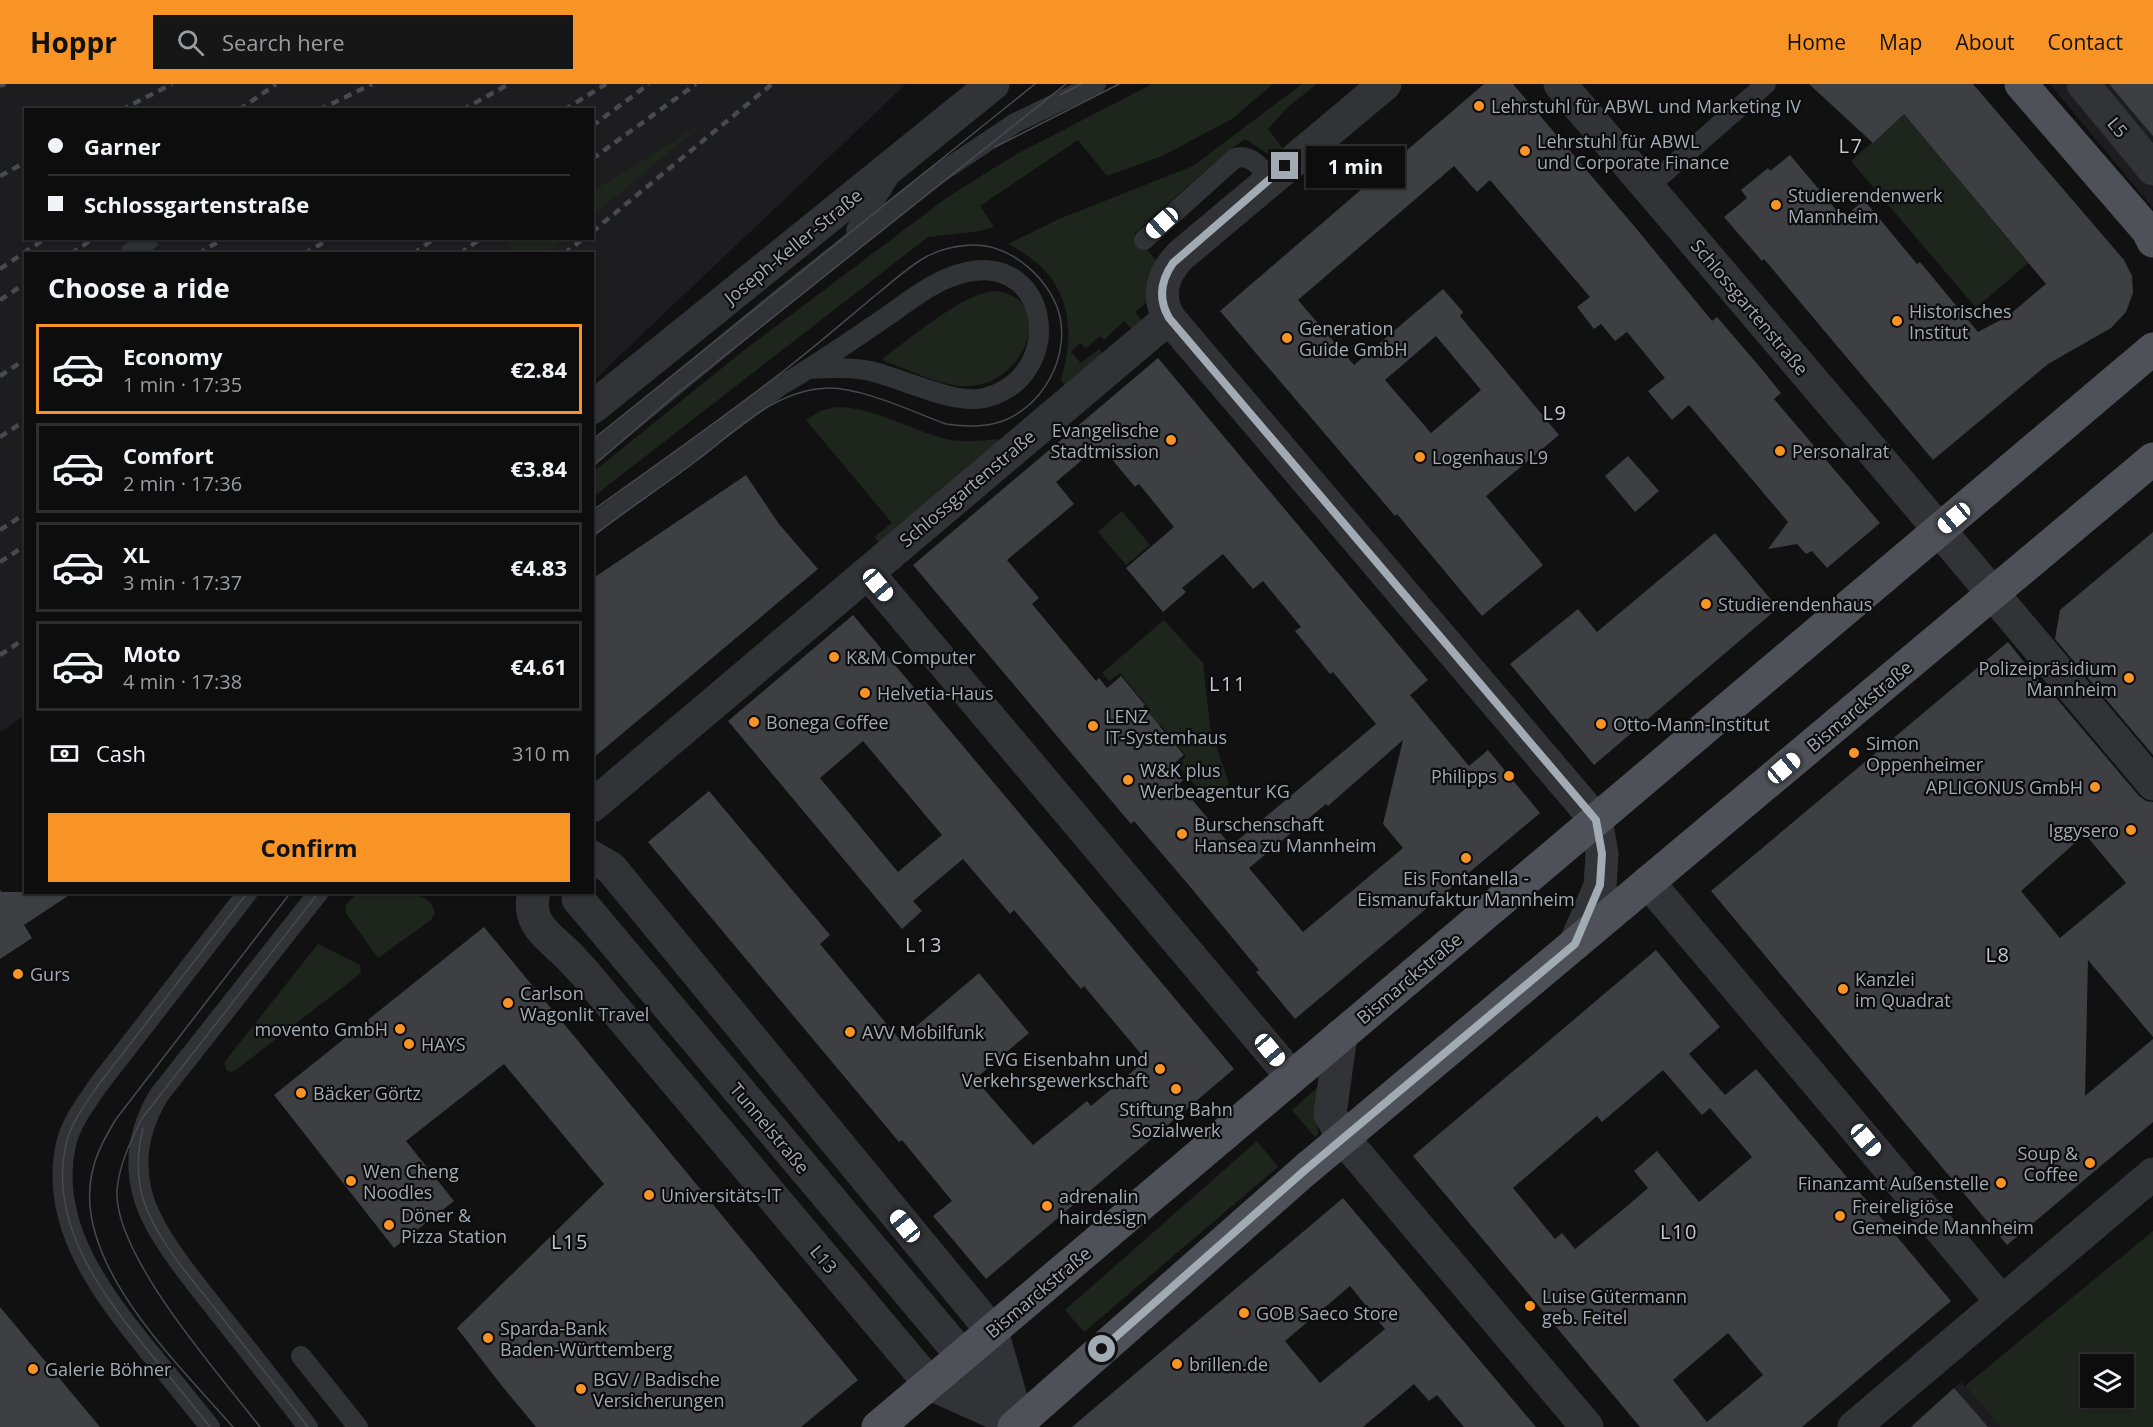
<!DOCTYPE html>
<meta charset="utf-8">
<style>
:root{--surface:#0d0d0e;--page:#161617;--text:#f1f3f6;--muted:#9a9c9e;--line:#2d2d2e;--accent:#f79425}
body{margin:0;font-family:"Open Sans",sans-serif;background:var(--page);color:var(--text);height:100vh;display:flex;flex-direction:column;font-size:22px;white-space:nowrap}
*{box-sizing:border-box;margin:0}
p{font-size:20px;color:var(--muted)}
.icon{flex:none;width:33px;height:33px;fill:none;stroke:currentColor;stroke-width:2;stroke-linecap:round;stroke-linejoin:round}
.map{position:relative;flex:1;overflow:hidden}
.details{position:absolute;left:24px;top:168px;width:570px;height:642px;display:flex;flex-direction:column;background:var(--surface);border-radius:0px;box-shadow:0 2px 4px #0004,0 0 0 2px var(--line)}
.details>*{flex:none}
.banner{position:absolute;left:24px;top:24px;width:570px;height:132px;border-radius:0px;box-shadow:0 2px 4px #0004,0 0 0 2px var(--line);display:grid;align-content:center;height:132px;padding:0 24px;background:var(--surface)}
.buttons{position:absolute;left:2080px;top:1270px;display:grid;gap:12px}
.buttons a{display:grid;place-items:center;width:54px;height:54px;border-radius:0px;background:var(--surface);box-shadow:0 2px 4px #0004,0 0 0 2px var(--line);font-size:30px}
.end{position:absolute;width:27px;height:27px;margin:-14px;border:8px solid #a2aab4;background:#111;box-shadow:0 0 0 3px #111}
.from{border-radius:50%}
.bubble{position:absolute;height:42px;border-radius:0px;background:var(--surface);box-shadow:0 2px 4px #0004,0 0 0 2px var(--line);font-size:20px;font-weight:700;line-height:42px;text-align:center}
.car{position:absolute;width:18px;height:36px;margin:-18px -9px;border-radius:8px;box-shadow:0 0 4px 2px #0007;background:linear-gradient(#fff 24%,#345 0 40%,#fff 0 76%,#345 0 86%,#fff 0)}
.banner b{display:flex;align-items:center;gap:21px;height:57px;font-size:22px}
.banner b+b{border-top:2px solid var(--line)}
.banner i{width:15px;height:15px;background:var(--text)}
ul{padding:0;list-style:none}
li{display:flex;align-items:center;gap:18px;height:90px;margin:0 12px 9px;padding:0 12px;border:3px solid var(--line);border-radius:0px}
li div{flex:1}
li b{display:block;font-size:22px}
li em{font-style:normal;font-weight:700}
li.active{border-color:var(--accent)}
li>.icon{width:54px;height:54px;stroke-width:1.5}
h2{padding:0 24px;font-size:27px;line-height:72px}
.pay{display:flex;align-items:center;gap:15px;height:66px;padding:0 24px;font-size:22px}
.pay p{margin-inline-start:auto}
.primary-button{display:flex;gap:12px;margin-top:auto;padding:12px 24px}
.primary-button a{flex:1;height:69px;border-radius:0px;background:var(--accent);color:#111;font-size:24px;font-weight:700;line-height:69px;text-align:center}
header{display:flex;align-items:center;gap:36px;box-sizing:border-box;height:84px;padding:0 30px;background:var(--accent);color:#111}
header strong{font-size:28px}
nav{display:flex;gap:33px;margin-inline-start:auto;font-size:21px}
.search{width:420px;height:54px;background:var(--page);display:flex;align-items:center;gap:15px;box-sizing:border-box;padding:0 21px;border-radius:0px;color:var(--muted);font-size:22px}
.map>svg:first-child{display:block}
</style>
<header>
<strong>Hoppr</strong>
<div class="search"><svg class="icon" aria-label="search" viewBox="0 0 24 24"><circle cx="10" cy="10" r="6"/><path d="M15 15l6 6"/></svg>Search here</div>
<nav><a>Home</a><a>Map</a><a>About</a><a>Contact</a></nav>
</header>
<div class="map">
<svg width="2153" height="1343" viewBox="0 0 2153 1343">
<rect width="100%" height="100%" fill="#111112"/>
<g fill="#1d1d1f" fill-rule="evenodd">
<path d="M0,0H906L593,297L592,170H26L25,631L0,648ZM26,26H592V154H26Z"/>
<polygon points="2050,0 2153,0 2153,124"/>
<polygon points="1961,1298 2000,1343 1910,1343"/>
</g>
<g fill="#1d251d" fill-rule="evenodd">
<polygon points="1152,0 1273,0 1232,35 1162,72 1107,92 1078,56 980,122 994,143 980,147 928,153 593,413 593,388 743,267 949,112 1015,71"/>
<path d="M1302,0H1317L1288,23L1268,45L1285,67L1276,75L1245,55L1223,71L1134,150L1159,180L1152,214L1135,228L1145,240L1135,249L1124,237L1104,256L1100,252L1086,264L1080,259L1071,268L1081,279L1099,265L1105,273L1068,305L1061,296C1078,236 1067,190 1008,160L1059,135L1193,82Z"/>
<polygon points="1904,30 2028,179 1976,224 1851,77"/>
<polygon points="707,37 593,131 593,107"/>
<polygon points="515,155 515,154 565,155 546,169 511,169 506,161"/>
<path d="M994,207C1058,213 1027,297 972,302C942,304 911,286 884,277L883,274C911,254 962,210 994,207Z"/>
<path d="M836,323C873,323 907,344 942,354C960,359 979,357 997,355L1002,361L884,463L874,453L892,439L806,336L820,327Z"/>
<polygon points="1122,427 1150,461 1126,481 1098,448"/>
<polygon points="1164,536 1203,579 1210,643 1229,700 1209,718 1178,681 1186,672 1161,641 1149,650 1136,634 1148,623 1120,589 1109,597 1102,589"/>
<path d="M357,809C379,808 430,801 435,829L431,836L378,874L346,829V821Z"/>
<polygon points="318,860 360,881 361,889 236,986 232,988 227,987 224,979 226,976"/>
<polygon points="1318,1003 1315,1025 1318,1050 1315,1053 1292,1026"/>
<polygon points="1257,1057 1278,1083 1084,1248 1065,1226"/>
<path d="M2153,1147V1343H2000L1965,1302ZM2091,1281H2124V1314H2091Z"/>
</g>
<g fill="#3d3f42" fill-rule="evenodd">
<path d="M1484,0H1513L1635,143L1712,237L1717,233L1759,282L1781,309L1774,315L1880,439L1827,484L1812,467L1806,470L1797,460L1768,465L1788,438L1689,321L1672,336L1648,307L1665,294L1627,248L1615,257L1601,240L1594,245L1577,223L1590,213L1490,96L1477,108L1454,82L1298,216L1354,281L1443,205L1463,228L1460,232L1559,351L1486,412L1543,481L1482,532L1397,430L1395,432L1220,227ZM1436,252L1481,306L1431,349L1385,296Z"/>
<polygon points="1809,0 1973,0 2124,176 2132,192 2133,209 2126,228 2111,244 2048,280 1933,376 1764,175 1762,177 1724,133 1747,114 1741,106 1768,84 1770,87 1790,71 1843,134 1864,116 1917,180 1920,178 1978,248 2008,232 2046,200 1904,30 1873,59"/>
<polygon points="2109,0 2153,0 2153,52"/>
<path d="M1158,274L1428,596L1410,611L1469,682L1488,666L1540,729L1295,935L1256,888L1259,886L1187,799L1134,737L1131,740L913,481ZM1100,361L1135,403L1139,400L1174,443L1126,484L1163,528L1186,508L1182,504L1223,470L1253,505L1263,497L1301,543L1295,547L1330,590L1333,588L1376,640L1231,762L1179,700L1183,696L1171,682L1184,671L1143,622L1145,621L1121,592L1107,604L1099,594L1096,597L1032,520L1039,514L1007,476L1074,420L1056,398ZM1403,656L1383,740L1403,764L1303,848L1249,784L1326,720L1328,722Z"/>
<polygon points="1628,372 1659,407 1635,428 1605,392"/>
<polygon points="746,391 779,440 818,485 592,675 592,495"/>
<polygon points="2153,448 2153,671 2055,555 2060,526"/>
<polygon points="1715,449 1778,524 1594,681 1510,580 1578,525 1597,548"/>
<path d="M853,531L1234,985L986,1195L933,1132L952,1117L902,1056L899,1058L648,758L709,707L830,851L820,860L900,956L979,889L1029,949L975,995L1033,1061L1087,1017L1091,1022L1146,976L1084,902L1081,905L1014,826L1010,830L963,775L913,817L922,827L902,845L728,637ZM863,657L942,751L898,788L820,694Z"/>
<path d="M2008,558L2046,606V602L2139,712L2146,717L2153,718V953L2088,876L2085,1012L2153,955V1038L2007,1161L1711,807ZM2085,750L2126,799L2060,854L2021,807Z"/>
<polygon points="0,806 2,808 74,808 24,841 32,854 0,875"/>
<polygon points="484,843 858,1296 801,1343 536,1343 502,1302 457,1244 604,1100 504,980 406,1057 454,1117 394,1164 274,1011"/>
<path d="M1656,866L1720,943L1689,970L1725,1011L1756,985L1951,1217L1802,1343H1640L1413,1072ZM1663,986L1702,1031L1710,1024L1752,1073L1699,1118L1657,1067L1634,1087L1648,1104L1626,1123L1575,1165L1562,1149L1555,1155L1513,1104L1597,1032L1602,1038ZM1728,1249L1763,1291L1707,1338L1673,1296Z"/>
<path d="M1343,1114L1536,1343H1464L1437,1311L1429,1317L1414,1300L1363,1343H1072ZM1350,1202L1385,1245L1320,1299L1285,1257Z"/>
<polygon points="0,1223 100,1343 0,1343"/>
<polygon points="1954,1304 1988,1343 1911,1343"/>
</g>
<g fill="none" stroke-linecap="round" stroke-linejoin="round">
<polyline stroke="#2e3032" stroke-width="33" stroke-dasharray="33 16" stroke-linecap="butt" points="135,154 145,170"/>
<g stroke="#323337" stroke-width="20">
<polyline points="1648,103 1766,0"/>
<polyline points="856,146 888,95"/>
<path d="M1144,156L1235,74C1252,70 1260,83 1270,95"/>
<polyline points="592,370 780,215 931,95 1015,39 1096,0"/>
<path d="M592,441L780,302C817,281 851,257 886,233C906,219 926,203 948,194C1050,152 1072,293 984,314C953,321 902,294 870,287C851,283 831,284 811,285"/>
<polyline points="301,1272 358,1343"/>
<path d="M210,1343C190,1318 170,1293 149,1268C102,1210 48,1140 66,1060C71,1038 87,1018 99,1000L248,808"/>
<path d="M308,1343C278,1304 248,1266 217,1227C192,1195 151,1147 142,1108C133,1073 141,1041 159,1011L319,808"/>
</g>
<g stroke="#323337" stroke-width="33">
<path d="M1385,0L1180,172C1163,190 1156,211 1169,234L1596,736L1602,770L1600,802L1575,860"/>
<polyline points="1560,0 1899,398 2153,700"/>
<polyline points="2083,0 2153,85"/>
<polyline points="592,324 993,0"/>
<polyline points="868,489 1292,993"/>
<polyline points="592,722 1169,234"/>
<polyline points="592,773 611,784 992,1247 1018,1339"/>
<polyline points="1648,798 2002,1218"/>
<path d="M534,808C526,839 547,851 566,869C572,875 577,881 583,887L930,1300L1018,1339"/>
<polyline points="578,815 1011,1330"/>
<polyline points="1341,951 1330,1030 1343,1054 1587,1343"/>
<polyline points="1854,1343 2153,1090"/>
</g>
<g stroke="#4e5157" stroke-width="33">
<polyline points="2021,0 2148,147 2153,157"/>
<polyline points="878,1343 2153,265"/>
<polyline points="1014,1343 1304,1087 2153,375"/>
</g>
<g stroke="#474a4f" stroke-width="1.5">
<polyline points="1060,11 1081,0"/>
<polyline points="995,63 1119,0"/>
<polyline points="592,356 1035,0"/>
<polyline points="592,383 674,312 1066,0"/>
<path d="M592,427C657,380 723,334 786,285C817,261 847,235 877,210C892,198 907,184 924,174C937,166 955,162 971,161C1010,159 1052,196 1060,233C1070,280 1035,335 986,341C972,343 960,342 946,340C913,328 863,304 829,304C775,305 736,347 696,377C662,403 626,426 592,453"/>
<path d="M143,1044C138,1064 137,1087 141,1107C151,1150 191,1194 217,1227C247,1266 278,1304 308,1343"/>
<path d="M210,1343C190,1318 170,1293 149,1268C102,1210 48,1140 66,1060C71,1038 87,1018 99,1000L248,808"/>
<path d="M233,1343C178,1280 72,1179 92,1089C96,1069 106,1052 116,1035L291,808"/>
<path d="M260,1343C220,1291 113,1171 117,1106C119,1081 131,1055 143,1033L319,808"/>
</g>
<g stroke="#474a4f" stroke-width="4.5" stroke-dasharray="8 6" stroke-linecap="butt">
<polyline points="0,2 5,0"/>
<polyline points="121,26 172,0"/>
<polyline points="239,26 276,0"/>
<polyline points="319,26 372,0"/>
<polyline points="462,26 509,0"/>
<polyline points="564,26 606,0"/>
<polyline points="592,42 649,0"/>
<polyline points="592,75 696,0"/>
<polyline points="0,92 26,78"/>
<polyline points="592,148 772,0"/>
<polyline points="71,170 94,154"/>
<polyline points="198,170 224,154"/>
<polyline points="304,170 331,154"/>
<polyline points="413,170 435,154"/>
<polyline points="460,170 481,154"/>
<polyline points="564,170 584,154"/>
<polyline points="0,185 46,154"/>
<polyline points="0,216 26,199"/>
<polyline points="0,292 26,275"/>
<polyline points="0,353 26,336"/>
<polyline points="0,446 26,429"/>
<polyline points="0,478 26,461"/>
<polyline points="0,571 26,554"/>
</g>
</g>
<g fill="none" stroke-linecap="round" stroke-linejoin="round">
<path stroke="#a2aab4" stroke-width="8" d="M1102,1265L1304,1087L1575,860L1600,801L1602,770L1596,736L1169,234C1158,215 1161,196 1173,179L1285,82"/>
</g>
<g fill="#f79425" stroke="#0c0c0d" stroke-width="2">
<circle cx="1479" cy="22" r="6"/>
<circle cx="1525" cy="67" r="6"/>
<circle cx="1776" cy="121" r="6"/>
<circle cx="1897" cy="237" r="6"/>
<circle cx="1287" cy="254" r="6"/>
<circle cx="1171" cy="356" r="6"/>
<circle cx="1780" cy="367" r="6"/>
<circle cx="1420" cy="373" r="6"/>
<circle cx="1706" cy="520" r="6"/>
<circle cx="834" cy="573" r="6"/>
<circle cx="2129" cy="594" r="6"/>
<circle cx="865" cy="609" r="6"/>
<circle cx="754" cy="638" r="6"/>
<circle cx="1601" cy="640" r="6"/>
<circle cx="1093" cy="642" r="6"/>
<circle cx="1854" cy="669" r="6"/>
<circle cx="1509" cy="692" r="6"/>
<circle cx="1128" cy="696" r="6"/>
<circle cx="2095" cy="703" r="6"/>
<circle cx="2131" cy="746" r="6"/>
<circle cx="1182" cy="750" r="6"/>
<circle cx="1466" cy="774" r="6"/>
<circle cx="18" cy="890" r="6"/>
<circle cx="1843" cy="905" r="6"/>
<circle cx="508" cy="919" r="6"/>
<circle cx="400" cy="945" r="6"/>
<circle cx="850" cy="948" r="6"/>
<circle cx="409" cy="960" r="6"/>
<circle cx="1160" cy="985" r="6"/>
<circle cx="1176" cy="1005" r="6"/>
<circle cx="301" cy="1009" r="6"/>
<circle cx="2090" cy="1079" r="6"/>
<circle cx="351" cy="1097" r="6"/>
<circle cx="2001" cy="1099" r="6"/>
<circle cx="649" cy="1111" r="6"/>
<circle cx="1047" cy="1122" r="6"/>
<circle cx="1840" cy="1132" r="6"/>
<circle cx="389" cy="1141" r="6"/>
<circle cx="1530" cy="1222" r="6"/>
<circle cx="1244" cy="1229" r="6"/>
<circle cx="488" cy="1254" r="6"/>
<circle cx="1177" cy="1280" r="6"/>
<circle cx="33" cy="1285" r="6"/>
<circle cx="581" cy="1305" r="6"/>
</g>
<g text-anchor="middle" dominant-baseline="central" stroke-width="4.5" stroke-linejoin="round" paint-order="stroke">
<g font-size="18" fill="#a2aab4" stroke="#0c0c0d" text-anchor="start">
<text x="1491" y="22">Lehrstuhl für ABWL und Marketing IV</text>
<text x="1537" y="57">Lehrstuhl für ABWL<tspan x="1537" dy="21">und Corporate Finance</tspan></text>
<text x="1788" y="111">Studierendenwerk<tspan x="1788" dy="21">Mannheim</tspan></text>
<text x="1909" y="227">Historisches<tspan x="1909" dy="21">Institut</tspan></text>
<text x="1299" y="244">Generation<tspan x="1299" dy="21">Guide GmbH</tspan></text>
<text x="1159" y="346" text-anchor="end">Evangelische<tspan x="1159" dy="21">Stadtmission</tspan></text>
<text x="1792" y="367">Personalrat</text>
<text x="1432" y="373">Logenhaus L9</text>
<text x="1718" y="520">Studierendenhaus</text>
<text x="846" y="573">K&amp;M Computer</text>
<text x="2117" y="584" text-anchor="end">Polizeipräsidium<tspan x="2117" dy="21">Mannheim</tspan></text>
<text x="877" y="609">Helvetia-Haus</text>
<text x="1105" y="632">LENZ<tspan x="1105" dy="21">IT-Systemhaus</tspan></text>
<text x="766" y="638">Bonega Coffee</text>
<text x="1613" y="640">Otto-Mann-Institut</text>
<text x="1866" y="659">Simon<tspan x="1866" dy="21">Oppenheimer</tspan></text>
<text x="1140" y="686">W&amp;K plus<tspan x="1140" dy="21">Werbeagentur KG</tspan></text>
<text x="1497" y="692" text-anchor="end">Philipps</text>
<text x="2083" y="703" text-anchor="end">APLICONUS GmbH</text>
<text x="1194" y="740">Burschenschaft<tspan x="1194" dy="21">Hansea zu Mannheim</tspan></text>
<text x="2119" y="746" text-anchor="end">Iggysero</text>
<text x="1466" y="794" text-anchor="middle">Eis Fontanella -<tspan x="1466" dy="21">Eismanufaktur Mannheim</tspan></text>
<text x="30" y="890">Gurs</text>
<text x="1855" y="895">Kanzlei<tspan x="1855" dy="21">im Quadrat</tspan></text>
<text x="520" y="909">Carlson<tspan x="520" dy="21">Wagonlit Travel</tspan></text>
<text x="388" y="945" text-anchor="end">movento GmbH</text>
<text x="862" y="948">AVV Mobilfunk</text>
<text x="421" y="960">HAYS</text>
<text x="1148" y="975" text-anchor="end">EVG Eisenbahn und<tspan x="1148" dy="21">Verkehrsgewerkschaft</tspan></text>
<text x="313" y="1009">Bäcker Görtz</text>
<text x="1176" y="1025" text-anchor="middle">Stiftung Bahn<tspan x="1176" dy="21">Sozialwerk</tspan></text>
<text x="2078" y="1069" text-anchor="end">Soup &amp;<tspan x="2078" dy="21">Coffee</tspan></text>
<text x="363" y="1087">Wen Cheng<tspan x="363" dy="21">Noodles</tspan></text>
<text x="1989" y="1099" text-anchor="end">Finanzamt Außenstelle</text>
<text x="661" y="1111">Universitäts-IT</text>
<text x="1059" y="1112">adrenalin<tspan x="1059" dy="21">hairdesign</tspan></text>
<text x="1852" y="1122">Freireligiöse<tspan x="1852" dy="21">Gemeinde Mannheim</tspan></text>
<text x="401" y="1131">Döner &amp;<tspan x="401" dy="21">Pizza Station</tspan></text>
<text x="1542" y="1212">Luise Gütermann<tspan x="1542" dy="21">geb. Feitel</tspan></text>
<text x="1256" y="1229">GOB Saeco Store</text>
<text x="500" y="1244">Sparda-Bank<tspan x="500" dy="21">Baden-Württemberg</tspan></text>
<text x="1189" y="1280">brillen.de</text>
<text x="45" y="1285">Galerie Böhner</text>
<text x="593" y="1295">BGV / Badische<tspan x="593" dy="21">Versicherungen</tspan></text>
</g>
<g font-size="18" fill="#a2aab4" stroke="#0c0c0d">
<text transform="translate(2118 43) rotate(50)">L5</text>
<text transform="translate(793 162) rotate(-39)">Joseph-Keller-Straße</text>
<text transform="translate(1750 223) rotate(50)">Schlossgartenstraße</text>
<text transform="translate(967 404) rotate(-40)">Schlossgartenstraße</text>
<text transform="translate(1859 622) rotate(-40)">Bismarckstraße</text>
<text transform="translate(1409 894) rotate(-40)">Bismarckstraße</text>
<text transform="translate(770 1044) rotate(50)">Tunnelstraße</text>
<text transform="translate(824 1175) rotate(50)">L13</text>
<text transform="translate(1038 1208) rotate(-40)">Bismarckstraße</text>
</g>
<g font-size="20" letter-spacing="1.5" fill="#c3c8d0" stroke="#0c0c0d">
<text x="1851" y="61">L7</text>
<text x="1555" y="328">L9</text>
<text x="1228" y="599">L11</text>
<text x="924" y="860">L13</text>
<text x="1998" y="870">L8</text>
<text x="1679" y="1147">L10</text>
<text x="570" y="1157">L15</text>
</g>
</g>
</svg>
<div class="buttons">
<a><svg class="icon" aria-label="layers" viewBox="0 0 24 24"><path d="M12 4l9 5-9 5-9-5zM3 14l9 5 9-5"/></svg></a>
</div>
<i class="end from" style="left:1102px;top:1265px"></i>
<i class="end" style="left:1285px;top:82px"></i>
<div class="bubble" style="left:1306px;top:62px;width:99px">1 min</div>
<i class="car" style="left:1162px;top:139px;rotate:228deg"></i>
<i class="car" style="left:1954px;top:434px;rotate:230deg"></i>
<i class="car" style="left:878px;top:501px;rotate:140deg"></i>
<i class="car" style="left:1784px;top:684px;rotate:50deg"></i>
<i class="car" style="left:1270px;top:966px;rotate:140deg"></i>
<i class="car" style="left:1866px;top:1056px;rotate:140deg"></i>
<i class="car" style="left:905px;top:1142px;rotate:321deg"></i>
<div class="banner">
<b><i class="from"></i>Garner</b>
<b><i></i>Schlossgartenstraße</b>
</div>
<section class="details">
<h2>Choose a ride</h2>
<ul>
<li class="active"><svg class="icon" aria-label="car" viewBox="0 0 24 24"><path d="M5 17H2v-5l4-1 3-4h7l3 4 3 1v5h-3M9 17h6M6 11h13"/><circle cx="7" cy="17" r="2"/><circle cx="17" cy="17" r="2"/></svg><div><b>Economy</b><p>1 min · 17:35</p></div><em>€2.84</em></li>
<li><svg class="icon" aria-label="car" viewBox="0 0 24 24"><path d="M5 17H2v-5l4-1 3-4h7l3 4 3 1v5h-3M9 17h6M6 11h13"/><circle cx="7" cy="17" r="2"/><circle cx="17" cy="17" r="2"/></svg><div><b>Comfort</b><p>2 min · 17:36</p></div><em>€3.84</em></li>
<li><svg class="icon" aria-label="car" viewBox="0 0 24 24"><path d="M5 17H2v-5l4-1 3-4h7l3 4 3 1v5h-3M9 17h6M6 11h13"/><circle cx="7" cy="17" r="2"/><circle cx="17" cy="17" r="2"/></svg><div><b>XL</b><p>3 min · 17:37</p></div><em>€4.83</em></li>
<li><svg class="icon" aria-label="car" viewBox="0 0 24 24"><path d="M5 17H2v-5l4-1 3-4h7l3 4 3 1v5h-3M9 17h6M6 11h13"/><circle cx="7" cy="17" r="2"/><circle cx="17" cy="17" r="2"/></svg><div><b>Moto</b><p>4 min · 17:38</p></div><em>€4.61</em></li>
</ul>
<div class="pay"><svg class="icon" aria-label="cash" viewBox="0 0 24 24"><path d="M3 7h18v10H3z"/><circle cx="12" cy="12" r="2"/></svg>Cash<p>310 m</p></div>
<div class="primary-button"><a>Confirm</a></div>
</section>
</div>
